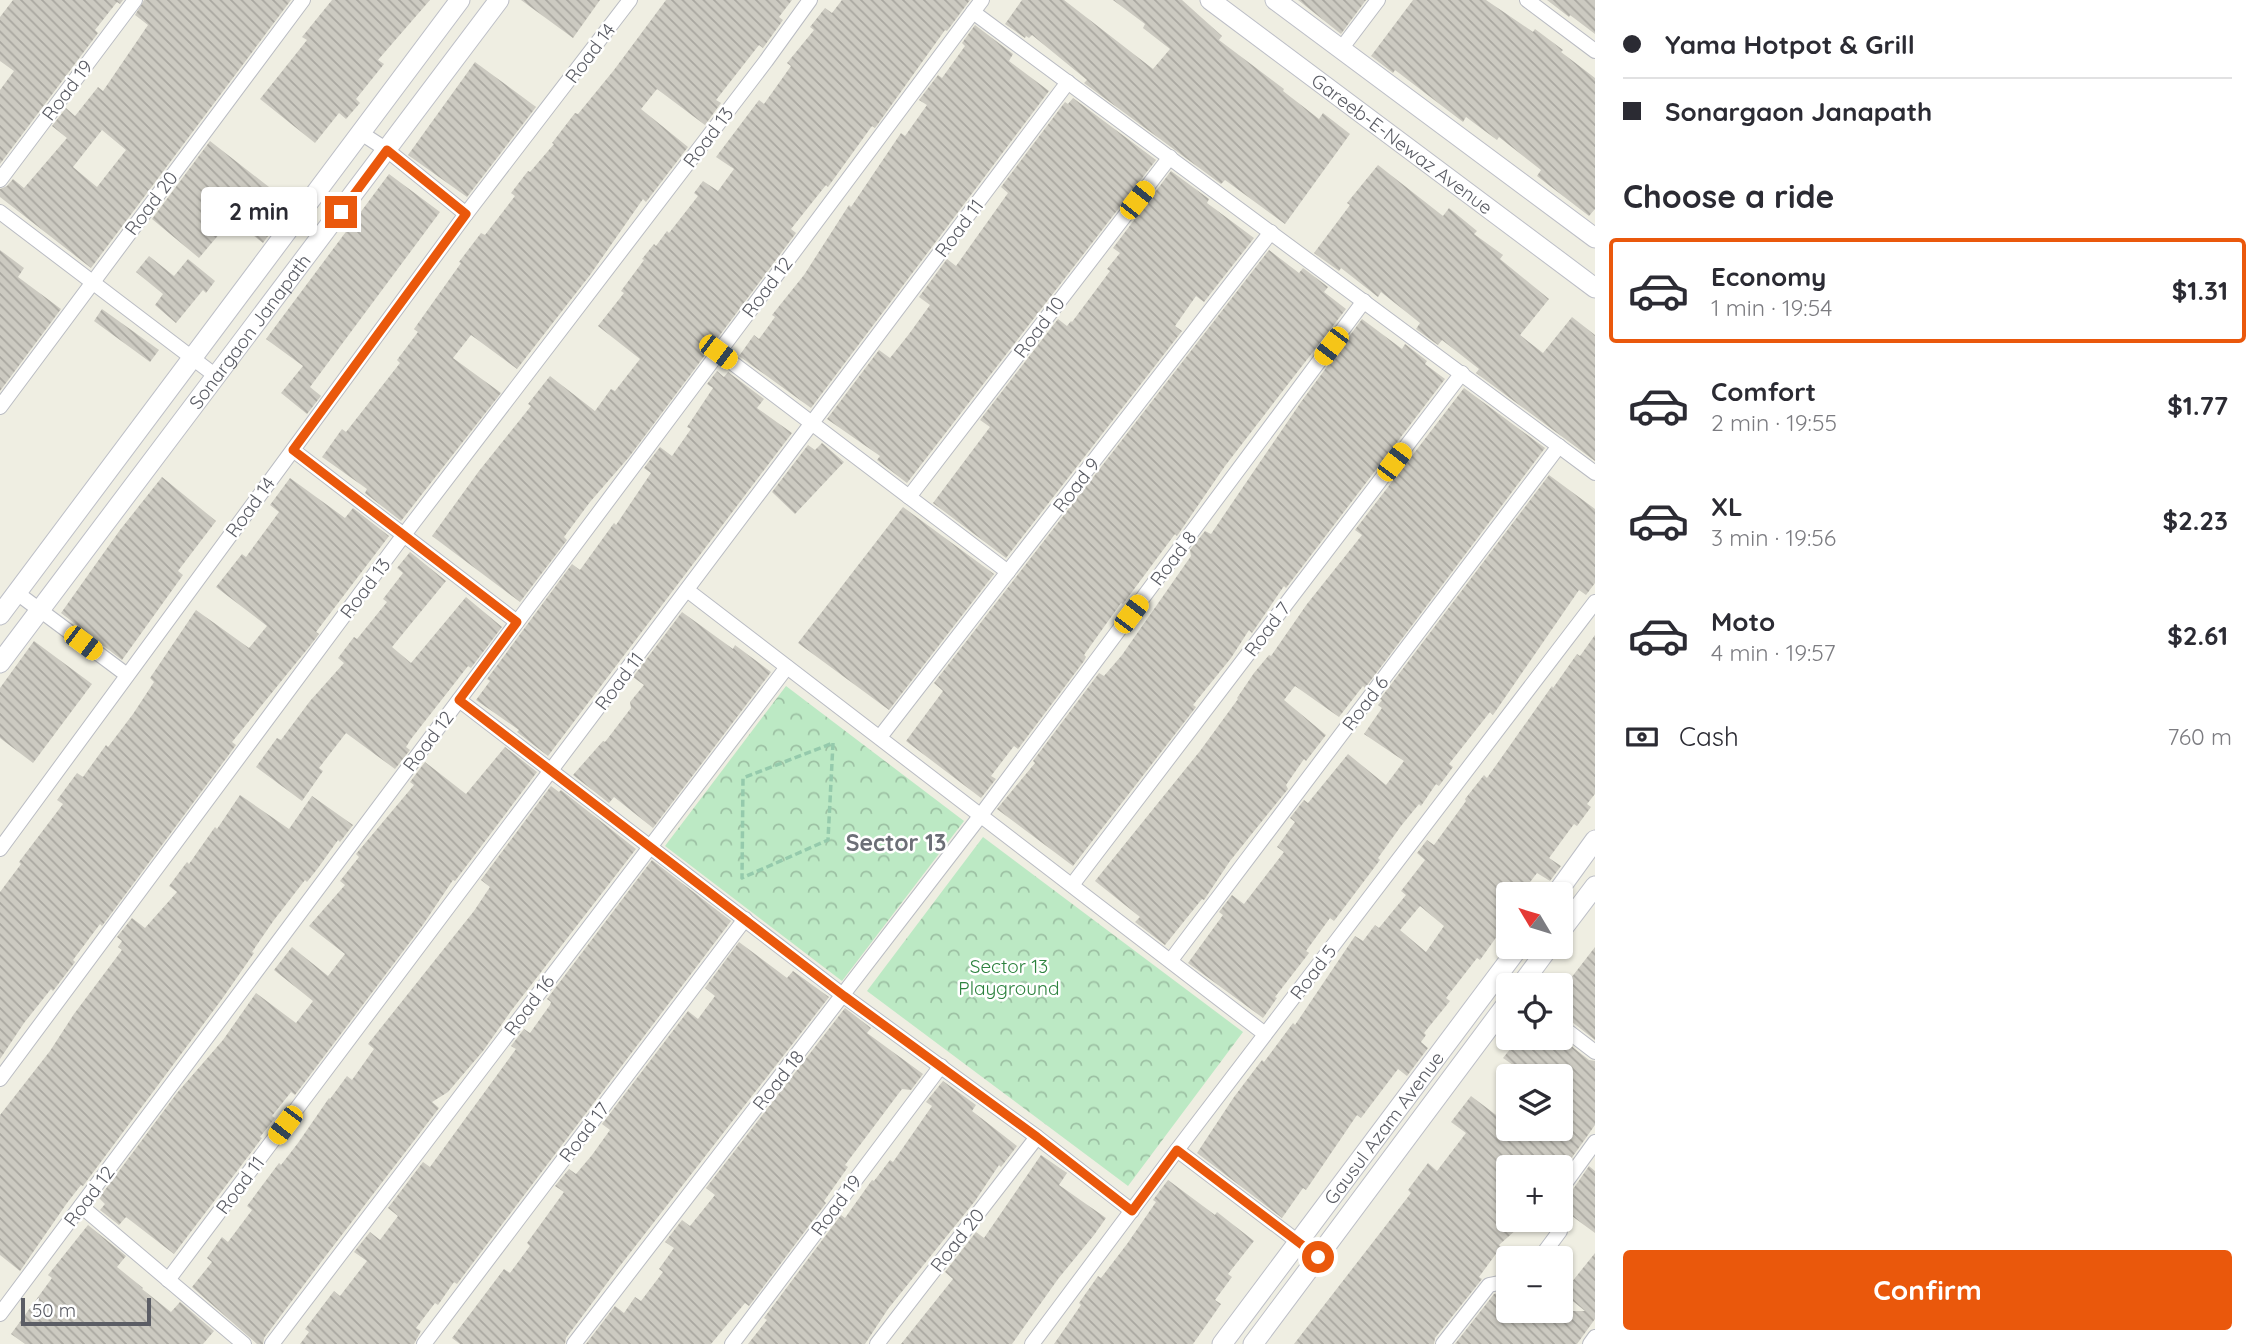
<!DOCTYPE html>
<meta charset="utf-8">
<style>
:root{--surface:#fff;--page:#f7f7f7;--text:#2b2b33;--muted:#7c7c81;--line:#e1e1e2;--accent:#ea580c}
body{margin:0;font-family:Quicksand,sans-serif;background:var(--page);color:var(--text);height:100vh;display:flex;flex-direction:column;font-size:26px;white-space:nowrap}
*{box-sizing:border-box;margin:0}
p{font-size:23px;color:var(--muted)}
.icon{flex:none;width:38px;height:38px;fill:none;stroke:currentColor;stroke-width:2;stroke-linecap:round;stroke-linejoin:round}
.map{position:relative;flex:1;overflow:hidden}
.drawer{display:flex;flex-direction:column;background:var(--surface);width:665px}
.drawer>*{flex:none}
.guide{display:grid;align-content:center;height:154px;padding:0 28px;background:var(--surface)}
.needle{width:46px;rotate:308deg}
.buttons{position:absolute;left:1496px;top:882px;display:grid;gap:14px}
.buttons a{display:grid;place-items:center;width:77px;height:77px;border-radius:7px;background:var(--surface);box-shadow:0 2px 5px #0004;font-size:35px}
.scale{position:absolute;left:21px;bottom:18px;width:130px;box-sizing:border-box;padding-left:7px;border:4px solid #5b5d65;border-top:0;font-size:19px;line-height:24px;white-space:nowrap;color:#5b5d65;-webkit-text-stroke:5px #fff;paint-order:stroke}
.end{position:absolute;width:32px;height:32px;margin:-16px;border:9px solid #ea580c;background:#fff;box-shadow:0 0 0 4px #fff}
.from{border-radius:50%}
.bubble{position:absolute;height:49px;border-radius:7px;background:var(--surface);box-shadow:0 2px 5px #0004;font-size:23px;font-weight:800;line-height:49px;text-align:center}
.car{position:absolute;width:21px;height:42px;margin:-21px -10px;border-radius:9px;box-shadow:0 0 5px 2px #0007;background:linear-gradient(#f5c518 24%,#345 0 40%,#f5c518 0 76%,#345 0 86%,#f5c518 0)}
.guide b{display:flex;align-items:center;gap:24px;height:66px;font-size:26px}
.guide b+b{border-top:2px solid var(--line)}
.guide i{width:18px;height:18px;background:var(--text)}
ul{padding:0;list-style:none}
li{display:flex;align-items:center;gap:21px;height:105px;margin:0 14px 10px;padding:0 14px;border:4px solid transparent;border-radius:7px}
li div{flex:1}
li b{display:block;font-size:26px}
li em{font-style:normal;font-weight:800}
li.on{border-color:var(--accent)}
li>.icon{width:63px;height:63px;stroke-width:1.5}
h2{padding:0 28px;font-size:32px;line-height:84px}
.pay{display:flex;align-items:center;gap:18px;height:77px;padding:0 28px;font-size:26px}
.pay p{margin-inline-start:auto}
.button{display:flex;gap:14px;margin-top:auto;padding:14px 28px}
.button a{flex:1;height:80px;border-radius:7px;background:var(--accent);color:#fff;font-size:28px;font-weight:800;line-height:80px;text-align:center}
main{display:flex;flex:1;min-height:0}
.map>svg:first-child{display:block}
</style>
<main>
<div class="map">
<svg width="1595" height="1344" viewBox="0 0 1595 1344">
<defs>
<pattern id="park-crowns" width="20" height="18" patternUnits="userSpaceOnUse" patternTransform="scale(1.75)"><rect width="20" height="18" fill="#bce9c4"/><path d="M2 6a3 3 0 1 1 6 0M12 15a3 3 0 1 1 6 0" fill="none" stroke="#9cc0a3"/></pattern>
<pattern id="building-back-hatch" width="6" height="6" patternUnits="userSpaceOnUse" patternTransform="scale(1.75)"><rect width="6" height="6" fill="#cccac1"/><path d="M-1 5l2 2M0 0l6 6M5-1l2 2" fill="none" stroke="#a9a7a0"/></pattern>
</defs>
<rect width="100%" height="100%" fill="#efeee2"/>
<g fill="url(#park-crowns)">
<polygon points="786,686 964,821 842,981 665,846"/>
<polygon points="983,837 1243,1032 1128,1186 867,991"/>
</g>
<g fill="url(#building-back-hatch)" fill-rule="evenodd">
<polygon points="13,0 123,0 120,4 117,2 95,30 98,33 0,164 0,90 14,71 0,61 0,17"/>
<path d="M144,0H291L91,268L0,197V189L7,186L13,179L24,188L67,138L52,126L66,108L75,116L98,87L103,91L148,25L135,15ZM102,130L126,150L97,187L73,167Z"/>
<polygon points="332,0 430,0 378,60 384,64 356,99 360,103 346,119 339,113 315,143 260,99 307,40 302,37"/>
<polygon points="521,0 600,0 573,38"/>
<polygon points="666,0 792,0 779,17 783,20 763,48 759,45 716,100 721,103 705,125 657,89 641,109 688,147 646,202 643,199 590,275 517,369 471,335 453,358 501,393 401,521 365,493 367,489 322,457 342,429 346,432 400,363 397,360 418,332 414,329 461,263 459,262 481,233 485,235 515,196 511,193 528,171 530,172 554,144 552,143 575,113 578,114 614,70"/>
<polygon points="842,0 970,0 947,31 945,30 875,128 872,126 828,187 826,185 791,229 796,233 629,457 590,502 564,537 567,540 520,602 432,536 479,471 531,406 528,404 550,376 595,411 611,389 615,391 640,359 598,326 624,293 621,291 644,260 642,259 654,244 656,246 667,231 669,233 698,196 694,193 703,181 718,191 734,169 716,157 759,100 764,104 791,66 787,63 814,30 810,27 825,8 832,13"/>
<polygon points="1022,0 1064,0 1153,69 1170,49 1143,28 1145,24 1113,0 1182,0 1222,36 1219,40 1284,89 1283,91 1319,119 1323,113 1350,134 1285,224 1225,180 1221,184 1084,83 1087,80 1032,35 1029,38 1026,36 1025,38 1005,24"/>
<polygon points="1298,0 1366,0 1341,34"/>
<polygon points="1413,0 1486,0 1533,32 1535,29 1563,50 1561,52 1595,78 1595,209 1589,216 1537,176 1541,170 1499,137 1497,140 1466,117 1463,122 1395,70 1393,73 1371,56"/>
<polygon points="1547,0 1595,0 1595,34 1570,15 1569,17"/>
<polygon points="975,25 1013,54 1009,61 1049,91 811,408 739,356 754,335 759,339 775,317 772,315 804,275 849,205 851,207 901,133 905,136 927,105 919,100 938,75 942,78 965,46 962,43"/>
<polygon points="475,62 536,107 467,197 408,155"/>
<polygon points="1073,98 1156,160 907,483 877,460 880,456 827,419 879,350 890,358 909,334 930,305 919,297 947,259 956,266 1008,193 1001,187 1065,102 1068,104"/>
<polygon points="210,141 283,198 264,222 273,229 263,243 232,219 199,258 152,219"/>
<polygon points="1378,165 1443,216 1449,208 1477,231 1474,234 1503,255 1500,259 1549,299 1520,335 1543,353 1572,317 1595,335 1595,461 1476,373 1479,369 1442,340 1438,345 1416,329 1420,323 1381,292 1378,297 1341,268 1339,271 1314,253 1350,205 1347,203"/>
<polygon points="1171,171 1209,199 1207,203 1254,238 1204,302 1196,296 1175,326 1182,331 1006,558 933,503 990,427 980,420 1058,319 1067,326 1071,321 1072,322 1110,271 1107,269 1120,253 1113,248"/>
<polygon points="389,174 440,212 310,387 321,396 307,414 281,393 303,366 266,339"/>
<polygon points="0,250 24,268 18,277 61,309 0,391"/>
<polygon points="1269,250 1299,273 1303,268 1328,287 1324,292 1346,309 1225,466 1177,536 1175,534 1123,604 1121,603 1084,655 1086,657 1084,661 1018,749 1014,746 991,776 996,779 981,798 906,741 943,691 934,683"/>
<polygon points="149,256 174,276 188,259 215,281 206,293 203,290 176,323 155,305 163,294 136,272"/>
<polygon points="102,309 159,350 150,362 94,321"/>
<polygon points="1362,319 1402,349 1405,344 1427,361 1425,364 1445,379 1286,588 1284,586 1252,633 1249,630 1231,658 1193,705 1196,707 1073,866 997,809 1035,763 1033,761 1099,673 1104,676 1122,655 1191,556 1190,550 1205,531 1211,534 1301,402"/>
<polygon points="717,371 724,377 728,372 764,399 757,408 792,433 548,756 517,732 519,730 476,700 490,681 487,679 572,564 580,570 614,523 616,525 651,473 644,468 660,447 672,456 691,429 687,427 713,388 707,384"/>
<polygon points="1464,388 1545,448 1365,688 1363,686 1339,717 1295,686 1284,700 1326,735 1306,761 1304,759 1286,785 1288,789 1230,861 1204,900 1202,899 1165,945 1135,922 1140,917 1095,881 1200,751 1238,699 1237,698 1254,673 1269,655 1271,656 1307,604 1362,535 1355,530"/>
<polygon points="822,443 844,462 795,514 772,492 808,445 815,450"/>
<polygon points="1549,475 1595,509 1595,583 1586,595 1579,590 1493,715 1490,712 1449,764 1453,767 1439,786 1436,784 1421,806 1419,804 1401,826 1378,858 1380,860 1334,921 1330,918 1306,951 1309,953 1275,997 1277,998 1263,1018 1188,963 1223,915 1219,912 1232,895 1244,904 1284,852 1277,847 1295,822 1290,818 1304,800 1308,803 1348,754 1386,785 1404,761 1364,734 1382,708 1378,705 1382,700 1380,699"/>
<polygon points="162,477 216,521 178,571 183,575 122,660 61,613 120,530"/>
<polygon points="290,478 345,518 353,508 389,536 316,632 319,634 309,647 232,742 236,745 102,926 100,924 73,960 75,962 53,991 51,989 24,1023 0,1059 0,892 21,864 19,862 63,804 57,800 77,773 83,777 106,745 108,747 133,714 154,682 150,678 196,610 249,648 267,626 216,587 242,554 246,557 279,512 270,505"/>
<polygon points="903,507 994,574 889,710 798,643"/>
<polygon points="410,552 446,581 392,647 411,663 466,597 502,627 471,668 468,666 411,739 406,747 410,750 395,769 346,733 319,768 323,771 302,801 256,767 277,738 281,740 310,701 344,663 338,658 354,637 357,639 387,602 383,599 403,573 397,568"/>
<polygon points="682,612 733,649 735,645 771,672 653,828 614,797 609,803 573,775 603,741 605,742 631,708 630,702 644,685 633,677"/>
<path d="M1595,635V794L1587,804L1591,807L1577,826L1574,824L1549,858L1561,866L1550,881L1537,873L1521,894H1508V913L1497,929L1500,932L1480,960L1477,958L1446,998L1450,1001L1424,1033L1426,1035L1421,1042L1428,1048L1407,1076L1398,1069L1361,1118L1357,1115L1306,1190L1303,1188L1282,1218L1197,1153L1234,1097L1262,1060L1264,1062L1293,1023L1295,1025L1355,936L1363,941L1375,925L1379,928L1406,895L1401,891L1425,860L1417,853L1427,840L1434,845L1466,801L1465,799L1484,775L1487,778L1552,686L1553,688L1577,654L1580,656ZM1420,906L1444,926L1426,952L1400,930Z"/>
<polygon points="34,641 92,684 33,763 0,738 0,688"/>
<polygon points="505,747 537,772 455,881 453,880 422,926 295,1095 291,1092 272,1116 275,1118 260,1137 262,1138 174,1254 126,1217 119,1225 100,1210 105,1204 99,1198 177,1093 223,1040 256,993 296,1023 313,1001 274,970 292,947 328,976 345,954 309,926 345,885 340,881 359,857 356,854 414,785 410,782 425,762 466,794"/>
<polygon points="551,786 559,792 561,790 636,849 511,1011 483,1051 448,1092 432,1102 439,1108 318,1266 264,1338 263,1344 257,1344 192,1287 212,1262 207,1258 222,1237 228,1242 252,1210 247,1206 279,1163 281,1165 298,1143 329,1098 330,1099 347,1076 352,1080 374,1049 368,1044 474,911 490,887 481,880"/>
<polygon points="240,795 289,829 312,796 353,825 340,842 338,840 318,868 307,882 305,880 274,920 252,952 254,953 222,999 83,1186 81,1185 67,1203 20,1271 0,1255 0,1115 50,1051 74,1014 122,950 118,947 122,941 117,937 132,918 145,928 177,892 169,886 187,862 189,864 215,827 217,829"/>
<polygon points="652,860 731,921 457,1284 454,1282 438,1305 435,1303 416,1328 421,1331 414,1344 300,1344 309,1332 305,1329 334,1291 340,1296 367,1261 354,1252 370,1232 380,1240 398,1216 388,1208 423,1162 430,1167 516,1049 511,1046 524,1029 530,1033 550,1005 551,1002 547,999"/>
<polygon points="739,942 787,978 793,971 829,997 616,1271 566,1338 565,1344 460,1344 452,1338 504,1269 510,1273 530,1246 527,1243 564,1192 555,1186 569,1169 576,1174 592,1155 610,1130 602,1124 688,1011 698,1019 715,996 705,988"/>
<polygon points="1595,947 1595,1040 1567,1018 1561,1017 1561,991"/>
<polygon points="845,1008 871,1028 867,1033 923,1074 911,1090 902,1089 845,1165 848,1167 824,1201 826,1203 749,1306 745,1303 711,1344 586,1344 615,1306 624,1313 635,1297 641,1301 663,1272 659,1269 674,1248 665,1242 682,1220 690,1226 715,1195 706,1188"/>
<polygon points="1519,1038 1561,1038 1589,1060 1595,1061 1595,1125 1561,1173 1561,1167 1508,1167 1508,1220 1527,1220 1499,1245 1501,1247 1479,1277 1482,1279 1435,1338 1434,1344 1294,1344 1411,1193 1408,1190 1428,1163 1437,1171 1466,1133 1451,1122 1471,1096 1508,1124 1508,1129 1561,1129 1561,1076 1529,1076 1503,1058"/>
<polygon points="943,1081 976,1105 972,1111 1017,1146 1001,1167 999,1165 975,1201 888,1309 865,1344 748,1344 767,1320 764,1318 841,1215 845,1218 872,1180 874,1181 890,1160 893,1162 932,1106 926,1102"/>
<polygon points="1041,1155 1067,1173 1059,1185 1106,1218 1094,1235 1058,1279 1012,1344 901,1344 953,1279 945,1272 976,1232 984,1238"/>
<polygon points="1589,1166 1595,1171 1595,1233 1561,1208 1561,1199 1569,1195"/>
<polygon points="1168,1180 1215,1215 1217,1212 1254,1241 1228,1274 1232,1277 1215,1300 1221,1304 1193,1344 1054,1344 1081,1305 1079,1303 1098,1276 1101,1278 1127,1244 1156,1202 1153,1200"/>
<polygon points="88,1225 126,1256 117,1267 143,1288 142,1289 171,1312 180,1302 214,1331 203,1344 25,1344 11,1334 52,1278 48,1275"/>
<polygon points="1595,1253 1595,1319 1577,1344 1455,1344 1494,1294 1498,1293 1508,1299 1508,1311 1523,1311 1538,1322 1546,1311 1585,1311 1563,1293"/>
</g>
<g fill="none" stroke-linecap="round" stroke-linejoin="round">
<g stroke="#babcc3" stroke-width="16">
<g id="street">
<polyline points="1527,0 1595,51"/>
<polyline points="973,12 1595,473"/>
<polyline points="1341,49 1378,0"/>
<polyline points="361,133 387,150 466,214"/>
<polyline points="0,180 135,0"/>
<polyline points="0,212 216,376"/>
<polyline points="718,352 1008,572"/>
<polyline points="0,407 303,0"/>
<polyline points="293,450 517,622"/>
<polyline points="909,497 1170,157"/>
<polyline points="687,590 1265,1034"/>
<polyline points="17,593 127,675"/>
<polyline points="459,700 844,996 1037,1137 1132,1211"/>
<polyline points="880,737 1271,232"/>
<polyline points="0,849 466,214 630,0"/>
<polyline points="1072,885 1462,373"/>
<polyline points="1171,960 1559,446"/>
<polyline points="1561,1026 1595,1052"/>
<polyline points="0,1079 403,536 766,61 810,0"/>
<polyline points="1177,1150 1318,1257"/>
<polyline points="1561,1189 1595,1142"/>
<polyline points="81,1206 244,1344"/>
<polyline points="1540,1258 1560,1231 1560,1222 1557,1220"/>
<polyline points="168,1280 1068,82"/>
<polyline points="0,1314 982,0"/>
<polyline points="272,1344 787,667"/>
<polyline points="424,1344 745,919"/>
<polyline points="574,1344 981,815 1364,301"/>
<polyline points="732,1344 941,1066"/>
<polyline points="877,1344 1037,1137"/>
<polyline points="1032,1344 1177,1150 1595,602"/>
<polyline points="1443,1344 1489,1285 1499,1283 1508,1287"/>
<polyline points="1590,1344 1595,1337"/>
</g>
</g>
<g stroke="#bdbfc7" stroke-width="21">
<g id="secondary">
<path id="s1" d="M1210,0L1595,288"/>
<polyline points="1275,0 1595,238"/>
<polyline points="0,615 460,0"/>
<path id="s2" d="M0,663L499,0"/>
<polyline points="1556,894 1595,840"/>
<polyline points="1561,931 1595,886"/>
<polyline points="1521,985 1549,947"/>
<path id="s3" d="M1222,1344L1519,947"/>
<polyline points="1253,1344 1508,1002"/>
</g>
</g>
<polygon stroke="#95caac" stroke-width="3.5" stroke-dasharray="7 3.5" stroke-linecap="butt" points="833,743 828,840 742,878 743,778"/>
<use href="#street" stroke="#fff" stroke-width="14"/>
<use href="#secondary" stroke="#fff" stroke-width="19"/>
</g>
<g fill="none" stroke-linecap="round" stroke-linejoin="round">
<polyline stroke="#ea580c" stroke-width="9" points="341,212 387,150 466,214 293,450 517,622 459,700 844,996 1037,1137 1132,1211 1177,1150 1318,1257"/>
</g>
<g text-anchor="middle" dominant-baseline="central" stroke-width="5" stroke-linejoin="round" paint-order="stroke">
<g font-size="19" fill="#5b5d65" stroke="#fff">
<text transform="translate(590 53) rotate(-53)">Road 14</text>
<text transform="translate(67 90) rotate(-53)">Road 19</text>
<text transform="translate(708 137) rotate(-53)">Road 13</text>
<text stroke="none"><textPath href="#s1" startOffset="240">Gareeb-E-Newaz Avenue</textPath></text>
<text transform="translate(151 203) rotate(-53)">Road 20</text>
<text transform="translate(959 228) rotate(-53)">Road 11</text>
<text transform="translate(767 287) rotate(-53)">Road 12</text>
<text transform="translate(1039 327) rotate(-53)">Road 10</text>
<text stroke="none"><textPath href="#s2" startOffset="415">Sonargaon Janapath</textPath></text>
<text transform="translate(1076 485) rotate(-52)">Road 9</text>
<text transform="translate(250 507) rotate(-54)">Road 14</text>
<text transform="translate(1173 558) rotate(-53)">Road 8</text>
<text transform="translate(365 588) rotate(-53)">Road 13</text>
<text transform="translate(1267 629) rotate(-53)">Road 7</text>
<text transform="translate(619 681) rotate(-53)">Road 11</text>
<text transform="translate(1365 703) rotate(-53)">Road 6</text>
<text transform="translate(428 741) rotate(-53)">Road 12</text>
<text transform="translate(1313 972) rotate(-53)">Road 5</text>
<text transform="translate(529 1005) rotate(-53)">Road 16</text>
<text transform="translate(778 1080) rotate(-52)">Road 18</text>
<text stroke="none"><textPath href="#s3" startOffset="270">Gausul Azam Avenue</textPath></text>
<text transform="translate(584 1132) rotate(-53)">Road 17</text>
<text transform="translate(240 1185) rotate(-53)">Road 11</text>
<text transform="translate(89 1196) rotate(-53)">Road 12</text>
<text transform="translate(836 1205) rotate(-53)">Road 19</text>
<text transform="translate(957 1240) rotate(-52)">Road 20</text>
</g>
<g font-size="19" fill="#2c823e" stroke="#fff">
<text x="1009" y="966">Sector 13<tspan x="1009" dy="22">Playground</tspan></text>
</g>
<g font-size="23" font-weight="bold" fill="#6c6f77" stroke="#fff">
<text x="896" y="842">Sector 13</text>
</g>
</g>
</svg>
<div class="buttons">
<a><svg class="needle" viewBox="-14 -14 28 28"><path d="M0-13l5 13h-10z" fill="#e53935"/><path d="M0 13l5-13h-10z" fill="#7c7c81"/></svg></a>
<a><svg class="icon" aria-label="locate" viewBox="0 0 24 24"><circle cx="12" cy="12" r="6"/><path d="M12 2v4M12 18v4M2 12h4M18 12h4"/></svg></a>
<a><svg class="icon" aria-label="layers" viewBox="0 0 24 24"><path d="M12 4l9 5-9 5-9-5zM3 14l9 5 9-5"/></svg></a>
<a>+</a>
<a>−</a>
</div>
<div class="scale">50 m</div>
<i class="end from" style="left:1318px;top:1257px"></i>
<i class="end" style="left:341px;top:212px"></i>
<div class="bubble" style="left:201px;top:187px;width:116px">2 min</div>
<i class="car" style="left:1137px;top:200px;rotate:38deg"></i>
<i class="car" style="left:1331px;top:346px;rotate:217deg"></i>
<i class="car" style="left:718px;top:352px;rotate:127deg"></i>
<i class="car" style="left:1394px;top:462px;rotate:37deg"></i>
<i class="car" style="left:1131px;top:614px;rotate:37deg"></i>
<i class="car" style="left:83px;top:643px;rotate:127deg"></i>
<i class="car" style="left:285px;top:1125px;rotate:217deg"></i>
</div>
<section class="drawer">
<div class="guide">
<b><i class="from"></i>Yama Hotpot &amp; Grill</b>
<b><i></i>Sonargaon Janapath</b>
</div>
<h2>Choose a ride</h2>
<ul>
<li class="on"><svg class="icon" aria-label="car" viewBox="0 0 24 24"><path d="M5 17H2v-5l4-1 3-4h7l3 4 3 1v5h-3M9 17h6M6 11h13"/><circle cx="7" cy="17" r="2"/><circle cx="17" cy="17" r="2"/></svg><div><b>Economy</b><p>1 min · 19:54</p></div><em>$1.31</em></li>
<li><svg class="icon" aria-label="car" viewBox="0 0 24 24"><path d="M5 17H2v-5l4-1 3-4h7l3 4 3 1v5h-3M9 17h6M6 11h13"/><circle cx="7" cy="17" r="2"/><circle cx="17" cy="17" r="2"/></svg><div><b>Comfort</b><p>2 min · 19:55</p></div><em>$1.77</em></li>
<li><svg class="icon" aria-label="car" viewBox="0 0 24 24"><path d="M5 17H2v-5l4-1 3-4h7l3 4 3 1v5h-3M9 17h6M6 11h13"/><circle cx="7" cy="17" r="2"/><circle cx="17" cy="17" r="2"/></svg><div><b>XL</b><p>3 min · 19:56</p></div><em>$2.23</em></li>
<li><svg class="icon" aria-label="car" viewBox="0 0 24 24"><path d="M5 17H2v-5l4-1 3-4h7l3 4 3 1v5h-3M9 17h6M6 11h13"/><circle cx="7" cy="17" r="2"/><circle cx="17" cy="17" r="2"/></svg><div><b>Moto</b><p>4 min · 19:57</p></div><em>$2.61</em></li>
</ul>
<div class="pay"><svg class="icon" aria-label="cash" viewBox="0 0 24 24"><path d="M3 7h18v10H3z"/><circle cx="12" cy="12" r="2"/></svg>Cash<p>760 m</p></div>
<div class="button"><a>Confirm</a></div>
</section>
</main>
